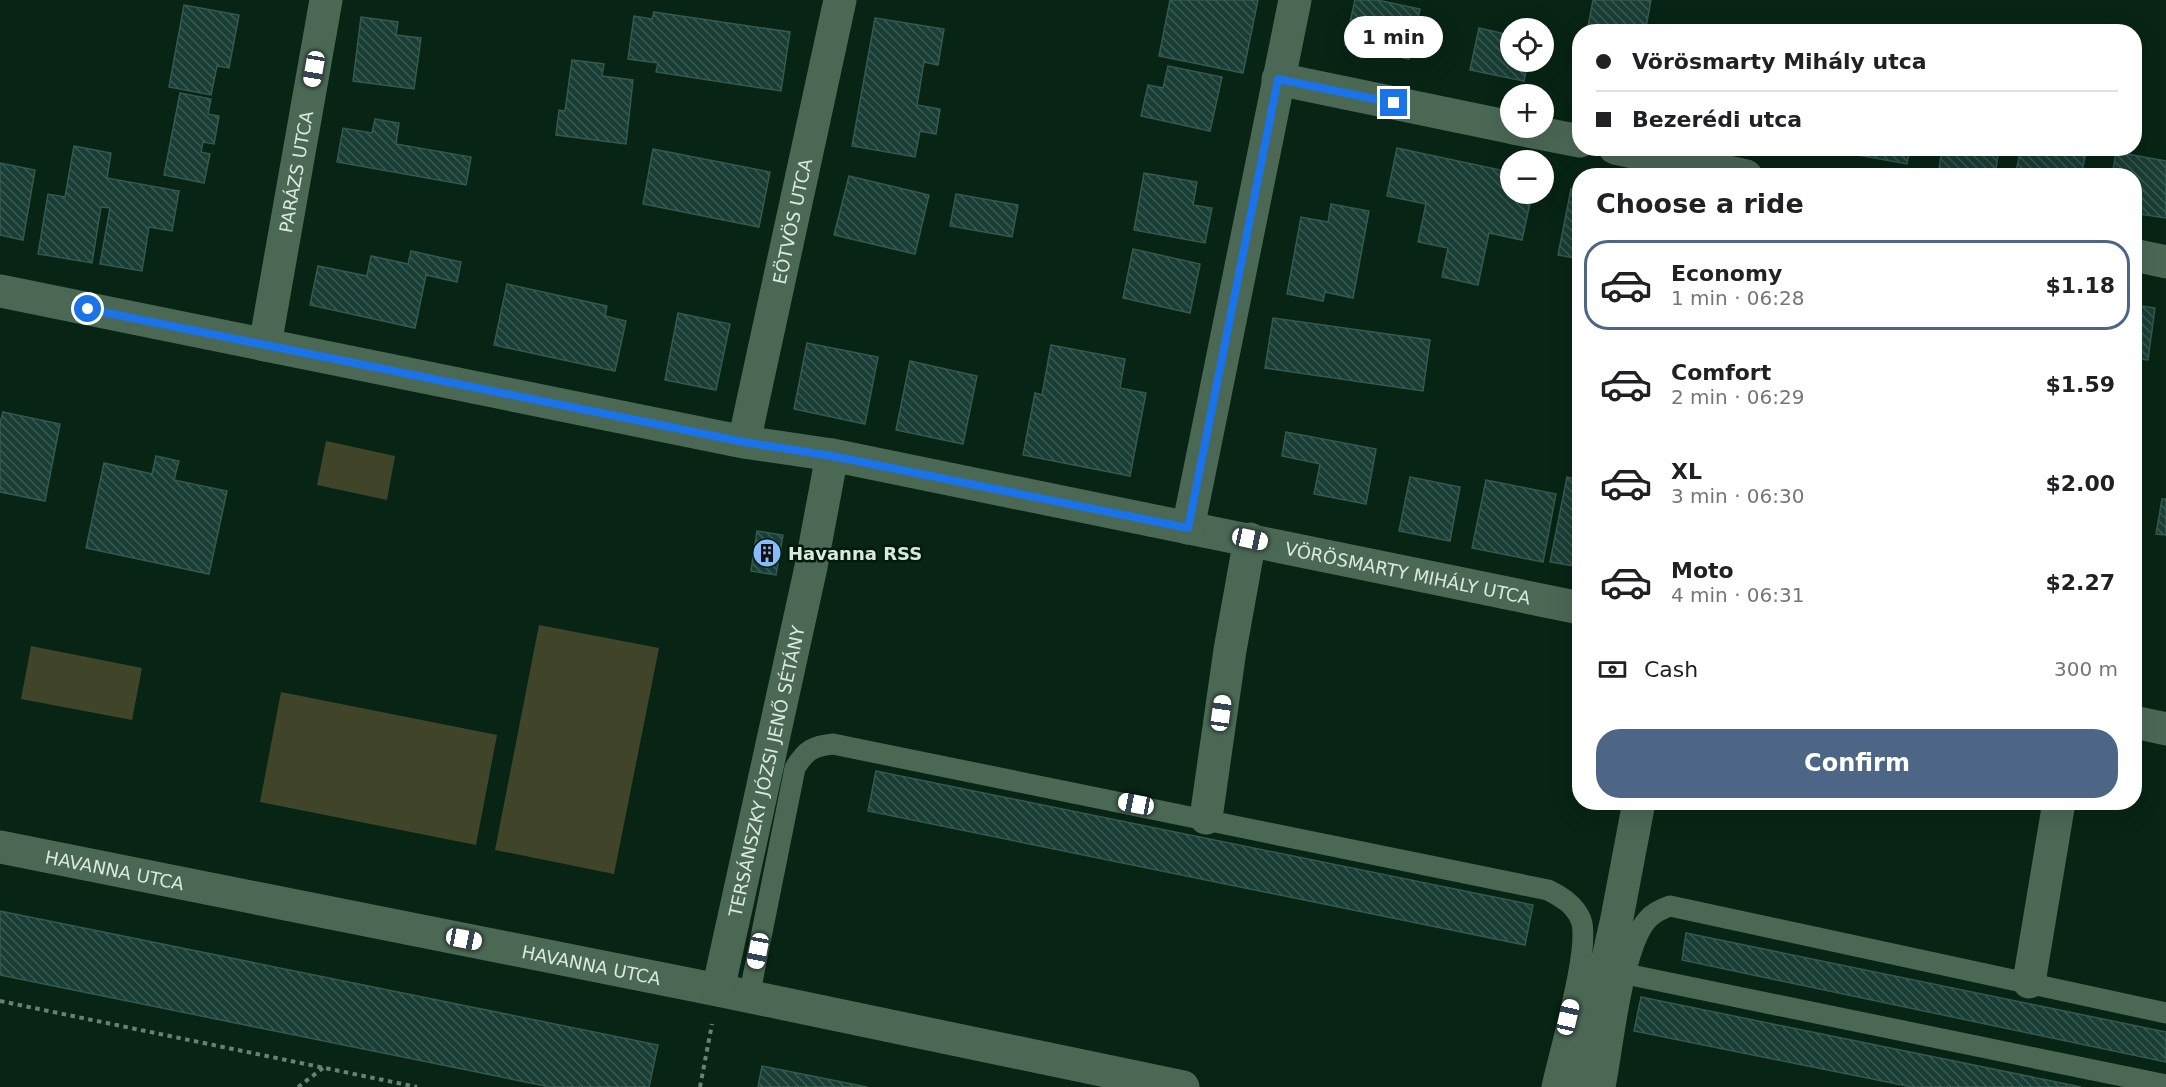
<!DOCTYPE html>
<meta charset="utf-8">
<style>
:root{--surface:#fff;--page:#f2f2f2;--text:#202124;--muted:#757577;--line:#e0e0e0;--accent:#4e6685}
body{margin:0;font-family:"DejaVu Sans",sans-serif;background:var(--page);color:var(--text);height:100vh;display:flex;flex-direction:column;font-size:22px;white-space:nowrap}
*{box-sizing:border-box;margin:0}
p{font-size:20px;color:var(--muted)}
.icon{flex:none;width:33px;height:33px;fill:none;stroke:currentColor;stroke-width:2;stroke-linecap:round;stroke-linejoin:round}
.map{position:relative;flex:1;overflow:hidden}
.details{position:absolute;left:1572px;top:168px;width:570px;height:642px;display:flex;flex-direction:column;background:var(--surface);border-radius:24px;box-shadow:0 6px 24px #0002}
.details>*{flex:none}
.top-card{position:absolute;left:1572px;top:24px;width:570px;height:132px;border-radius:24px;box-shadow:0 6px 24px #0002;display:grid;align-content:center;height:132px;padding:0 24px;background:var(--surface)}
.fabs{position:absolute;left:1500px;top:18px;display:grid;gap:12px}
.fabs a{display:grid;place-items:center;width:54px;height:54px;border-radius:50%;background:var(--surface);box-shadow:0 6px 24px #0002;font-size:30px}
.end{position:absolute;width:27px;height:27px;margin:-14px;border:8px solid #1a73e8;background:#fff;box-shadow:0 0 0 3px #fff}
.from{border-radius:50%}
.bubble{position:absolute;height:42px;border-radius:21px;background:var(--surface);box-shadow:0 6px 24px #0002;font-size:20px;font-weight:700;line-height:42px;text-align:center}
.car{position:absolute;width:18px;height:36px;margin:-18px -9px;border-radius:8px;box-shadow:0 0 4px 2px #0007;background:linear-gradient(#fff 24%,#345 0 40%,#fff 0 76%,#345 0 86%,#fff 0)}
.top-card b{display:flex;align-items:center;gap:21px;height:57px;font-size:22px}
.top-card b+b{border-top:2px solid var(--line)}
.top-card i{width:15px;height:15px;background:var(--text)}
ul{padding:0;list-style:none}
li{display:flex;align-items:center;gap:18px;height:90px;margin:0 12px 9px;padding:0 12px;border:3px solid transparent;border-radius:24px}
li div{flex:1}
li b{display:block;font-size:22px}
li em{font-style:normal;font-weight:700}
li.selected{border-color:var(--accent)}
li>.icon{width:54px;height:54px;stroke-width:1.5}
h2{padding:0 24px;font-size:27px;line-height:72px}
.pay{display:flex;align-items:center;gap:15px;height:66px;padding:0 24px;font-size:22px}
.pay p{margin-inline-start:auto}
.action{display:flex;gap:12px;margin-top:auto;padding:12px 24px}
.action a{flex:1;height:69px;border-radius:24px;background:var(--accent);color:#fff;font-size:24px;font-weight:700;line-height:69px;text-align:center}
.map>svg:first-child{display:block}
</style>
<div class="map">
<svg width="2166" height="1087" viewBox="0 0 2166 1087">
<defs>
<pattern id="building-back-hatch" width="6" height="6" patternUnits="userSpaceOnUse" patternTransform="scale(1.5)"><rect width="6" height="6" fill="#193e35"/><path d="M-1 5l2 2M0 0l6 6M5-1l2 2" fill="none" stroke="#3a5a52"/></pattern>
</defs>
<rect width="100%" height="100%" fill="#082414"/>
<g fill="#404529">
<polygon points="326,441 395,456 387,500 317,485"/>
<polygon points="539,625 659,648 614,874 495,850"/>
<polygon points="31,646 142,668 132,720 21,699"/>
<polygon points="281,692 497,735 476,845 260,802"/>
</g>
<g fill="url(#building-back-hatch)" stroke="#34594f" stroke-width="1.5">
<polygon points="1170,0 1258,0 1243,73 1159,56"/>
<polygon points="1355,0 1377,0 1420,9 1409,59 1345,45"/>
<polygon points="1593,0 1651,0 1645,32 1587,32"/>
<polygon points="184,5 239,15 229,68 217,66 211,95 169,87"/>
<polygon points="654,12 790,32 781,91 656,72 658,63 628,59 634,16 652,19"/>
<polygon points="361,17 398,22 396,35 421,38 414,89 353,81"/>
<polygon points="875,18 944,29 938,65 924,62 917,105 940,109 936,134 920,131 915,157 852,146"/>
<polygon points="1479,28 1510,35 1510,62 1528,62 1524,81 1470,70"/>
<polygon points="572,60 604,64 602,76 633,80 626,144 556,135 559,110 565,111"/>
<polygon points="1168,66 1222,77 1210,131 1141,116 1148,85 1163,88"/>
<polygon points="180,93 211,99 208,114 219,116 214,144 203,142 201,152 210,154 204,183 164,175"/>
<polygon points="375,119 399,123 396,144 471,157 466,185 337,162 343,128 372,133"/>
<polygon points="74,146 111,153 107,178 179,191 172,231 149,227 142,271 100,264 110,208 101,207 92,263 38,254 48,194 65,197"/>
<polygon points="1397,148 1510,172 1510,194 1532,194 1522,240 1489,233 1478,285 1442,277 1448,248 1418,242 1426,204 1387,196"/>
<polygon points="1847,148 1910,148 1907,164 1846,153"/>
<polygon points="1942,148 1999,148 1995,176 1938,176"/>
<polygon points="2021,148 2087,148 2081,176 2015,176"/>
<polygon points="653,149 770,172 759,227 643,204"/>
<polygon points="2116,152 2166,161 2166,218 2134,213 2134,176 2112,176"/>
<polygon points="0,163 35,170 23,240 0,235"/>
<polygon points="1144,173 1197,182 1193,205 1212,208 1205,243 1134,230"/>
<polygon points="849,176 929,195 915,254 834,235"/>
<polygon points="1571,189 1580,191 1580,259 1558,255"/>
<polygon points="956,194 1018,205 1012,237 950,226"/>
<polygon points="1331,204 1369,211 1353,298 1325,292 1323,301 1287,294 1301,217 1328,222"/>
<polygon points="1133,249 1200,264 1190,313 1123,298"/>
<polygon points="411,251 461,262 457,282 426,275 415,328 310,305 318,266 367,276 371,256 408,264"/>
<polygon points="507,284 607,306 605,316 626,321 615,371 494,345"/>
<polygon points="2134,305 2155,308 2148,360 2134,358"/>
<polygon points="678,313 730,324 716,390 665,380"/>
<polygon points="1273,318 1430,340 1423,391 1265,368"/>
<polygon points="807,343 878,357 865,424 794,409"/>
<polygon points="1051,345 1125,359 1120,388 1146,393 1130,476 1023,455 1035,393 1042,395"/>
<polygon points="910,361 977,376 963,444 896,430"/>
<polygon points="3,412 60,424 45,501 0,492 0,423"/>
<polygon points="1286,432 1376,449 1366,504 1314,494 1320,464 1282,456"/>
<polygon points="156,456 179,461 174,480 227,491 209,574 86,548 104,463 152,474"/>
<polygon points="1410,477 1460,487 1450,541 1399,531"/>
<polygon points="1567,477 1580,480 1580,567 1550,562"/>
<polygon points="1486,480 1556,494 1543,562 1472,548"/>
<polygon points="2162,499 2166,499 2166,535 2156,534"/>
<polygon points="757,531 783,535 776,575 751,571"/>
<polygon points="2134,613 2140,614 2134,648"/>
<polygon points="876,771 1533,905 1525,945 868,811"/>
<polygon points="0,911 658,1045 649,1087 550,1087 0,975"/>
<polygon points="1686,933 2166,1032 2166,1062 1682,960"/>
<polygon points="1641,997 2081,1087 1912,1087 1634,1031"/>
<polygon points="762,1066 867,1087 758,1087"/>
</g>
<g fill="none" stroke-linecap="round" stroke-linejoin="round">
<g stroke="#698072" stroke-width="4" stroke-dasharray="4.5 4.5" stroke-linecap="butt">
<polyline points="0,1001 417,1087"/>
<polyline points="298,1087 323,1068"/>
<polyline points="700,1087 712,1024"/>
</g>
<g stroke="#4b6855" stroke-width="21">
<polyline points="1626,974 2166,1085"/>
<path d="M749,997L795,768C806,750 813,746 833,744L1548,890C1562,897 1575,905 1581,920C1591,948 1559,1053 1552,1087"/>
<path d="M1605,1087C1613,1047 1622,949 1647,920C1653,913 1661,909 1670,906L2166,1013"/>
</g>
<g stroke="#4b6855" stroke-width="33">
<polyline points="1278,79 1510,127"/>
<polyline points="1513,128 1580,141"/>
<polyline points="1615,148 1746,176"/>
<polyline points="2134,255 2166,262"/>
<path id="s1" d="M0,291L744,442L832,455L1580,608"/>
<path id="s2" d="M265,345L326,0"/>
<path id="s3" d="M744,442L840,0"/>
<polyline points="1188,528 1295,0"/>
<polyline points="2134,722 2166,729"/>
<polyline points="1206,818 1230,650 1250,539"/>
<path id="s4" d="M0,847L718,990L1183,1087"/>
<polyline points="2029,982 2059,802"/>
<path id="s5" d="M718,990L811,567L832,455"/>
<polyline points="1579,1087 1617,918 1639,802"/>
</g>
</g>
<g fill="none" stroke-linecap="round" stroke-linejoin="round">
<polyline stroke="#1a73e8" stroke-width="8" points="88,309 744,442 832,456 1188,528 1278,79 1394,103"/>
</g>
<defs>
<g id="building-disc" transform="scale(1.5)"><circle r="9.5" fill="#87bbfc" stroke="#011a0c"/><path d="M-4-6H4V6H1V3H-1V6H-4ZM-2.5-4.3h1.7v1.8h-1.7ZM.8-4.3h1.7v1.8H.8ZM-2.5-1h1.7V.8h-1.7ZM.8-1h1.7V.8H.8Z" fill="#111"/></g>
</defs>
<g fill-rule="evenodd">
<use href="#building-disc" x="767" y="553"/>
</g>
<g text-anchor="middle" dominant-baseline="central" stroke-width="5" stroke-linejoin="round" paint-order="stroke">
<g font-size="18" fill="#d9e9de" stroke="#011a0c">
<text stroke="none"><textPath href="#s2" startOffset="176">PARÁZS UTCA</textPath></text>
<text stroke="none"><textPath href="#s3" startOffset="226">EÖTVÖS UTCA</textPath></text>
<text stroke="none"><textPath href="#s1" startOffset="1436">VÖRÖSMARTY MIHÁLY UTCA</textPath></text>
<text stroke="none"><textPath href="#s5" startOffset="224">TERSÁNSZKY JÓZSI JENŐ SÉTÁNY</textPath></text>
<text stroke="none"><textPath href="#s4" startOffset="117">HAVANNA UTCA</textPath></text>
<text stroke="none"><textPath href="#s4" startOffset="603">HAVANNA UTCA</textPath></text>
</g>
<g font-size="18" font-weight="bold" fill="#d9e9de" stroke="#011a0c" text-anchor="start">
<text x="788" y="553">Havanna RSS</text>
</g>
</g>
</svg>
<div class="fabs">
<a><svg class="icon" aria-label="locate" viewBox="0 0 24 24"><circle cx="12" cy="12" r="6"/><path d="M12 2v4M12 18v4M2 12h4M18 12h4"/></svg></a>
<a>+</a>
<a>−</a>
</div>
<i class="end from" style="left:88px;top:309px"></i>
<i class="end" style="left:1394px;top:103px"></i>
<div class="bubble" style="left:1344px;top:16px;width:99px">1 min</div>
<i class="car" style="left:314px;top:69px;rotate:190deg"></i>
<i class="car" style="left:1250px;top:539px;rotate:102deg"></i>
<i class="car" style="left:1221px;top:713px;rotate:8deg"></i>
<i class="car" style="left:1136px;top:804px;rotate:281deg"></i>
<i class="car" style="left:464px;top:939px;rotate:101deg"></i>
<i class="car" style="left:758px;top:951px;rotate:191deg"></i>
<i class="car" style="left:1568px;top:1017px;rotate:13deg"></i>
<div class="top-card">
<b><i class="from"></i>Vörösmarty Mihály utca</b>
<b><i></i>Bezerédi utca</b>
</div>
<section class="details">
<h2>Choose a ride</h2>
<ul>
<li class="selected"><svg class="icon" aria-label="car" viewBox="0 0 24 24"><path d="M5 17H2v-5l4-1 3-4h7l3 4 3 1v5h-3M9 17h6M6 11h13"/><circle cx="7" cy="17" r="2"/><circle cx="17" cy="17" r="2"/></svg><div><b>Economy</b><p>1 min · 06:28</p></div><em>$1.18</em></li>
<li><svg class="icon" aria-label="car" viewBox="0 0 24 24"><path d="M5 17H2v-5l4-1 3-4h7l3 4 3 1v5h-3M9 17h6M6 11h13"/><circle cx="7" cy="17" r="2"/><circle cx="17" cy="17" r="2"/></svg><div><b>Comfort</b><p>2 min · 06:29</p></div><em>$1.59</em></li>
<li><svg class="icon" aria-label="car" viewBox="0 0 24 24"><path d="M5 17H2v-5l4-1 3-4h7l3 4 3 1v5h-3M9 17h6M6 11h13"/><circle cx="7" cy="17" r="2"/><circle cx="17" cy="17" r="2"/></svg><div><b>XL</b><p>3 min · 06:30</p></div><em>$2.00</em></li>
<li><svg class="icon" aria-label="car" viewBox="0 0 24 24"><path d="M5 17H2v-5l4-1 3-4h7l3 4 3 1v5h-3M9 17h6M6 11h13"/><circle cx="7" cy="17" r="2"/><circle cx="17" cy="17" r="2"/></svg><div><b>Moto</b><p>4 min · 06:31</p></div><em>$2.27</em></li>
</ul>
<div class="pay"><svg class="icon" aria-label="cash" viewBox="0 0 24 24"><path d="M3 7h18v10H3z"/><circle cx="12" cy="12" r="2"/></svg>Cash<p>300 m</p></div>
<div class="action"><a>Confirm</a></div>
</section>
</div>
